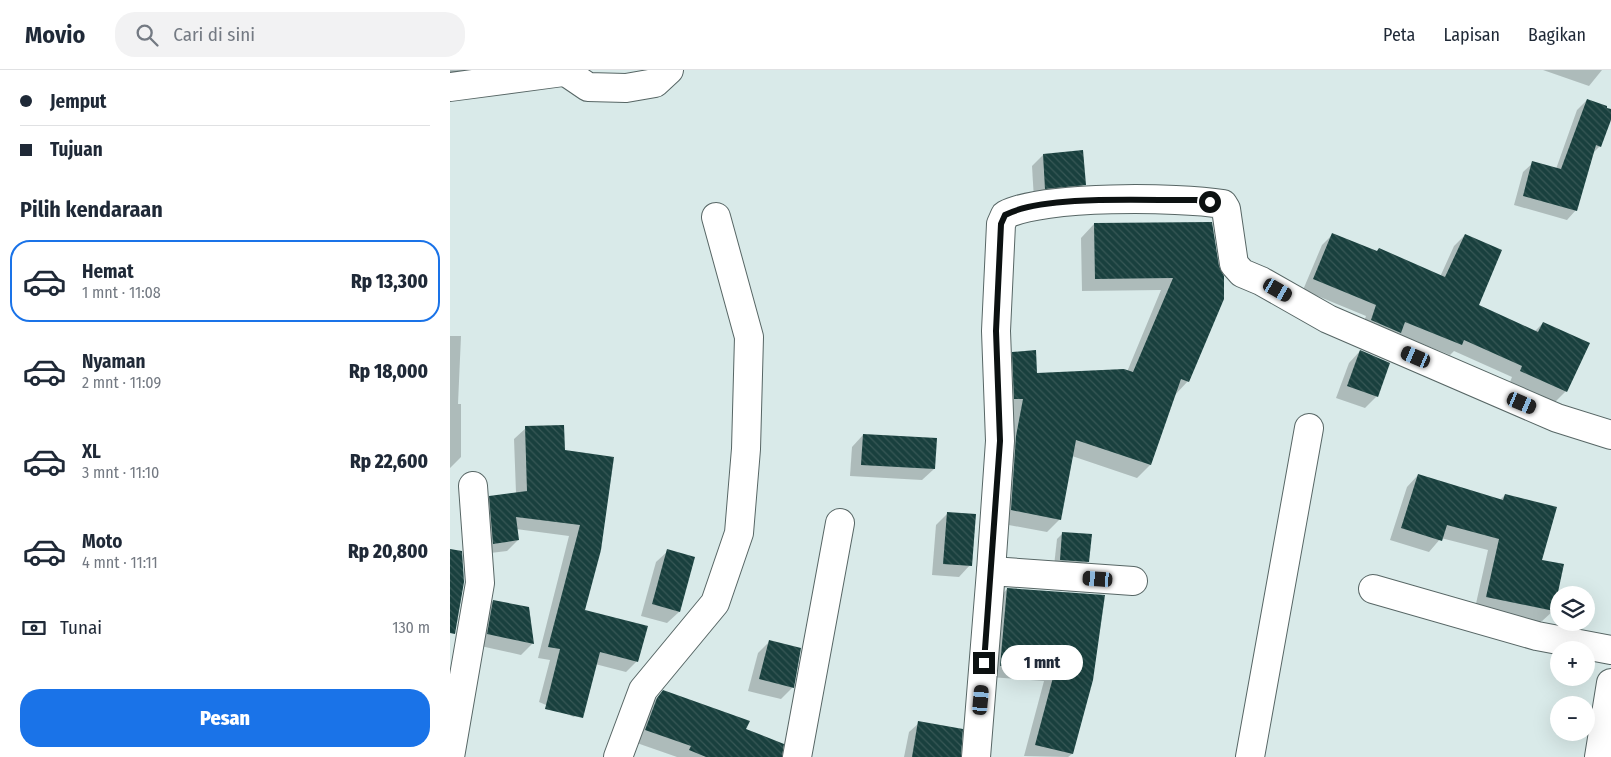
<!DOCTYPE html>
<html lang="id">
<meta charset="utf-8">
<style>
:root{--surface:#fff;--page:#f2f2f3;--text:#1f2937;--muted:#747a83;--line:#e0e1e3;--accent:#1a73e8}
body{margin:0;font-family:"Fira Sans Condensed",sans-serif;background:var(--page);color:var(--text);height:100vh;display:flex;flex-direction:column;font-size:19px;white-space:nowrap}
*{box-sizing:border-box;margin:0}
p{font-size:16px;color:var(--muted)}
.icon{flex:none;width:28px;height:28px;fill:none;stroke:currentColor;stroke-width:2;stroke-linecap:round;stroke-linejoin:round}
.map{position:relative;flex:1;overflow:hidden}
.drawer{display:flex;flex-direction:column;background:var(--surface);width:450px}
.drawer>*{flex:none}
.banner{display:grid;align-content:center;height:110px;padding:0 20px;background:var(--surface)}
.buttons{position:absolute;left:1100px;top:516px;display:grid;gap:10px}
.buttons a{display:grid;place-items:center;width:45px;height:45px;border-radius:50%;background:var(--surface);box-shadow:0 5px 20px #0002;font-size:25px}
.end{position:absolute;width:22px;height:22px;margin:-11px;border:6px solid #0c1111;background:#fff;box-shadow:0 0 0 2px #fff}
.from{border-radius:50%}
.bubble{position:absolute;height:35px;border-radius:18px;background:var(--surface);box-shadow:0 5px 20px #0002;font-size:16px;font-weight:800;line-height:35px;text-align:center}
.car{position:absolute;width:15px;height:30px;margin:-15px -8px;border-radius:6px;box-shadow:0 0 4px 1px #0007;background:linear-gradient(#222 24%,#8ab4d8 0 40%,#222 0 76%,#8ab4d8 0 86%,#222 0)}
.banner b{display:flex;align-items:center;gap:18px;height:48px;font-size:19px}
.banner b+b{border-top:1px solid var(--line)}
.banner i{width:12px;height:12px;background:var(--text)}
ul{padding:0;list-style:none}
li{display:flex;align-items:center;gap:15px;height:82px;margin:0 10px 8px;padding:0 10px;border:2px solid transparent;border-radius:20px}
li div{flex:1}
li b{display:block;font-size:19px}
li em{font-style:normal;font-weight:800}
li.selected{border-color:var(--accent)}
li>.icon{width:45px;height:45px;stroke-width:1.5}
h2{padding:0 20px;font-size:22px;line-height:60px}
.pay{display:flex;align-items:center;gap:12px;height:55px;padding:0 20px;font-size:19px}
.pay p{margin-inline-start:auto}
.cta{display:flex;gap:10px;margin-top:auto;padding:10px 20px}
.cta a{flex:1;height:58px;border-radius:20px;background:var(--accent);color:#fff;font-size:20px;font-weight:800;line-height:58px;text-align:center}
header{display:flex;align-items:center;gap:30px;box-sizing:border-box;height:70px;padding:0 25px;background:var(--surface);border-bottom:1px solid var(--line)}
header strong{font-size:24px}
nav{display:flex;gap:28px;margin-inline-start:auto;font-size:18px}
.search{width:350px;height:45px;background:var(--page);display:flex;align-items:center;gap:12px;box-sizing:border-box;padding:0 18px;border-radius:20px;color:var(--muted);font-size:19px}
main{display:flex;flex:1;min-height:0}
.map>svg:first-child{display:block}
</style>
<header>
<strong>Movio</strong>
<div class="search"><svg class="icon" aria-label="search" viewBox="0 0 24 24"><circle cx="10" cy="10" r="6"/><path d="M15 15l6 6"/></svg>Cari di sini</div>
<nav><a>Peta</a><a>Lapisan</a><a>Bagikan</a></nav>
</header>
<main>
<section class="drawer">
<div class="banner">
<b><i class="from"></i>Jemput</b>
<b><i></i>Tujuan</b>
</div>
<h2>Pilih kendaraan</h2>
<ul>
<li class="selected"><svg class="icon" aria-label="car" viewBox="0 0 24 24"><path d="M5 17H2v-5l4-1 3-4h7l3 4 3 1v5h-3M9 17h6M6 11h13"/><circle cx="7" cy="17" r="2"/><circle cx="17" cy="17" r="2"/></svg><div><b>Hemat</b><p>1 mnt · 11:08</p></div><em>Rp 13,300</em></li>
<li><svg class="icon" aria-label="car" viewBox="0 0 24 24"><path d="M5 17H2v-5l4-1 3-4h7l3 4 3 1v5h-3M9 17h6M6 11h13"/><circle cx="7" cy="17" r="2"/><circle cx="17" cy="17" r="2"/></svg><div><b>Nyaman</b><p>2 mnt · 11:09</p></div><em>Rp 18,000</em></li>
<li><svg class="icon" aria-label="car" viewBox="0 0 24 24"><path d="M5 17H2v-5l4-1 3-4h7l3 4 3 1v5h-3M9 17h6M6 11h13"/><circle cx="7" cy="17" r="2"/><circle cx="17" cy="17" r="2"/></svg><div><b>XL</b><p>3 mnt · 11:10</p></div><em>Rp 22,600</em></li>
<li><svg class="icon" aria-label="car" viewBox="0 0 24 24"><path d="M5 17H2v-5l4-1 3-4h7l3 4 3 1v5h-3M9 17h6M6 11h13"/><circle cx="7" cy="17" r="2"/><circle cx="17" cy="17" r="2"/></svg><div><b>Moto</b><p>4 mnt · 11:11</p></div><em>Rp 20,800</em></li>
</ul>
<div class="pay"><svg class="icon" aria-label="cash" viewBox="0 0 24 24"><path d="M3 7h18v10H3z"/><circle cx="12" cy="12" r="2"/></svg>Tunai<p>130 m</p></div>
<div class="cta"><a>Pesan</a></div>
</section>
<div class="map">
<svg width="1161" height="687" viewBox="0 0 1161 687">
<defs>
<pattern id="building-back-hatch" width="6" height="6" patternUnits="userSpaceOnUse" patternTransform="scale(1.25)"><rect width="6" height="6" fill="#19403e"/><path d="M-1 5l2 2M0 0l6 6M5-1l2 2" fill="none" stroke="#385856"/></pattern>
</defs>
<rect width="100%" height="100%" fill="#d9eae9"/>
<g fill="#0003">
<polygon points="0,0 75,0 0,15"/>
<polygon points="1093,0 1152,0 1139,16"/>
<polygon points="1137,30 1161,40 1161,46 1150,76 1142,84 1126,140 1117,150 1064,135 1073,102 1083,93 1106,99 1127,40"/>
<polygon points="593,85 634,114 623,126 584,130 582,96"/>
<polygon points="761,153 738,311 725,325 700,395 687,408 622,386 610,449 597,462 548,453 550,296 563,283 586,305 677,302 711,220 632,221 631,168 644,154"/>
<polygon points="883,164 990,207 1004,176 1015,165 1027,235 1084,262 1093,253 1116,321 1105,332 1060,312 1062,307 1004,281 1000,285 948,264 939,274 910,262 916,246 853,220 872,175"/>
<polygon points="0,266 11,266 8,334 11,334 11,387 0,398"/>
<polygon points="910,281 927,326 915,338 886,328 899,293"/>
<polygon points="76,358 114,381 163,388 133,541 187,591 176,602 145,594 135,636 124,647 89,632 100,590 88,588 119,466 66,459 68,470 57,481 32,484 29,438 40,427 66,423 64,369"/>
<polygon points="413,365 484,399 472,410 400,406 402,377"/>
<polygon points="968,405 1050,430 1055,425 1091,490 1103,541 1091,552 1025,538 1038,480 991,468 979,482 940,470 957,417"/>
<polygon points="498,443 520,495 509,507 482,505 486,455"/>
<polygon points="612,464 638,492 632,498 604,496 607,469"/>
<polygon points="218,481 229,542 217,553 191,546 206,492"/>
<polygon points="557,519 641,609 622,684 618,687 574,686 594,611 539,607 546,531"/>
<polygon points="43,531 83,573 71,585 26,575 32,543"/>
<polygon points="320,571 343,617 331,629 298,621 308,583"/>
<polygon points="213,622 295,660 331,687 227,687 184,672 202,633"/>
<polygon points="469,653 509,687 454,687 459,662"/>
</g>
<g fill="url(#building-back-hatch)">
<polygon points="1137,29 1157,36 1157,38 1161,39 1161,50 1151,77 1146,75 1127,141 1073,126 1082,91 1111,99"/>
<polygon points="633,80 636,115 595,119 593,84"/>
<polygon points="762,152 769,196 774,206 774,229 739,312 731,309 701,395 626,370 611,450 561,440 566,366 573,329 564,329 562,282 586,280 587,303 674,299 683,302 723,208 645,209 644,153"/>
<polygon points="882,163 927,181 929,178 995,207 1015,164 1052,180 1029,235 1088,262 1093,252 1140,273 1117,322 1070,301 1072,296 1014,270 1012,275 955,252 951,263 921,250 926,235 863,209"/>
<polygon points="910,280 940,293 928,327 897,316"/>
<polygon points="114,355 115,380 164,387 151,480 135,540 198,556 188,592 150,582 133,648 95,639 110,579 98,577 130,455 66,447 69,470 43,474 39,426 77,421 75,356"/>
<polygon points="413,364 487,368 485,399 411,395"/>
<polygon points="968,404 1053,430 1055,424 1107,437 1092,490 1114,494 1104,541 1036,527 1049,469 997,455 992,471 951,458"/>
<polygon points="497,442 526,444 522,496 493,494"/>
<polygon points="612,462 642,464 639,492 610,490"/>
<polygon points="0,479 12,481 14,512 5,564 0,563"/>
<polygon points="217,479 245,487 230,542 202,534"/>
<polygon points="557,518 655,525 643,610 623,684 585,675 605,600 550,596"/>
<polygon points="43,530 79,537 84,574 37,564"/>
<polygon points="319,570 351,578 344,618 309,609"/>
<polygon points="213,620 300,651 296,659 334,674 332,687 256,687 239,680 241,676 195,660 207,628"/>
<polygon points="468,651 513,659 511,687 462,687"/>
</g>
<g fill="none" stroke-linecap="round" stroke-linejoin="round">
<g stroke="#576665" stroke-width="30">
<g id="minor">
<polyline points="113,0 138,17 176,18 205,13 219,0"/>
<polyline points="0,17 113,2"/>
<path d="M541,501L550,371L546,261L551,154L555,145C592,125 729,127 773,134L776,139L784,194L792,203L811,211L878,249L1107,348L1161,365"/>
<polyline points="923,519 1087,566 1161,580"/>
<polyline points="0,687 30,513 23,416"/>
<polyline points="168,687 193,620 265,533 289,463 296,379 299,267 266,147"/>
<polyline points="347,687 390,453"/>
<polyline points="526,687 541,501 683,511"/>
<polyline points="800,687 859,358"/>
<polyline points="1149,687 1161,613"/>
</g>
</g>
<use href="#minor" stroke="#fff" stroke-width="28"/>
</g>
<g fill="none" stroke-linecap="round" stroke-linejoin="round">
<path stroke="#0c1111" stroke-width="6" d="M534,593L550,371L546,261L551,154L555,145C595,124 699,131 746,130L760,132"/>
</g>
</svg>
<div class="buttons">
<a><svg class="icon" aria-label="layers" viewBox="0 0 24 24"><path d="M12 4l9 5-9 5-9-5zM3 14l9 5 9-5"/></svg></a>
<a>+</a>
<a>−</a>
</div>
<i class="end from" style="left:760px;top:132px"></i>
<i class="end" style="left:534px;top:593px"></i>
<div class="bubble" style="left:551px;top:575px;width:82px">1 mnt</div>
<i class="car" style="left:828px;top:220px;rotate:120deg"></i>
<i class="car" style="left:966px;top:287px;rotate:293deg"></i>
<i class="car" style="left:1072px;top:333px;rotate:113deg"></i>
<i class="car" style="left:648px;top:509px;rotate:274deg"></i>
<i class="car" style="left:531px;top:630px;rotate:5deg"></i>
</div>
</main>
